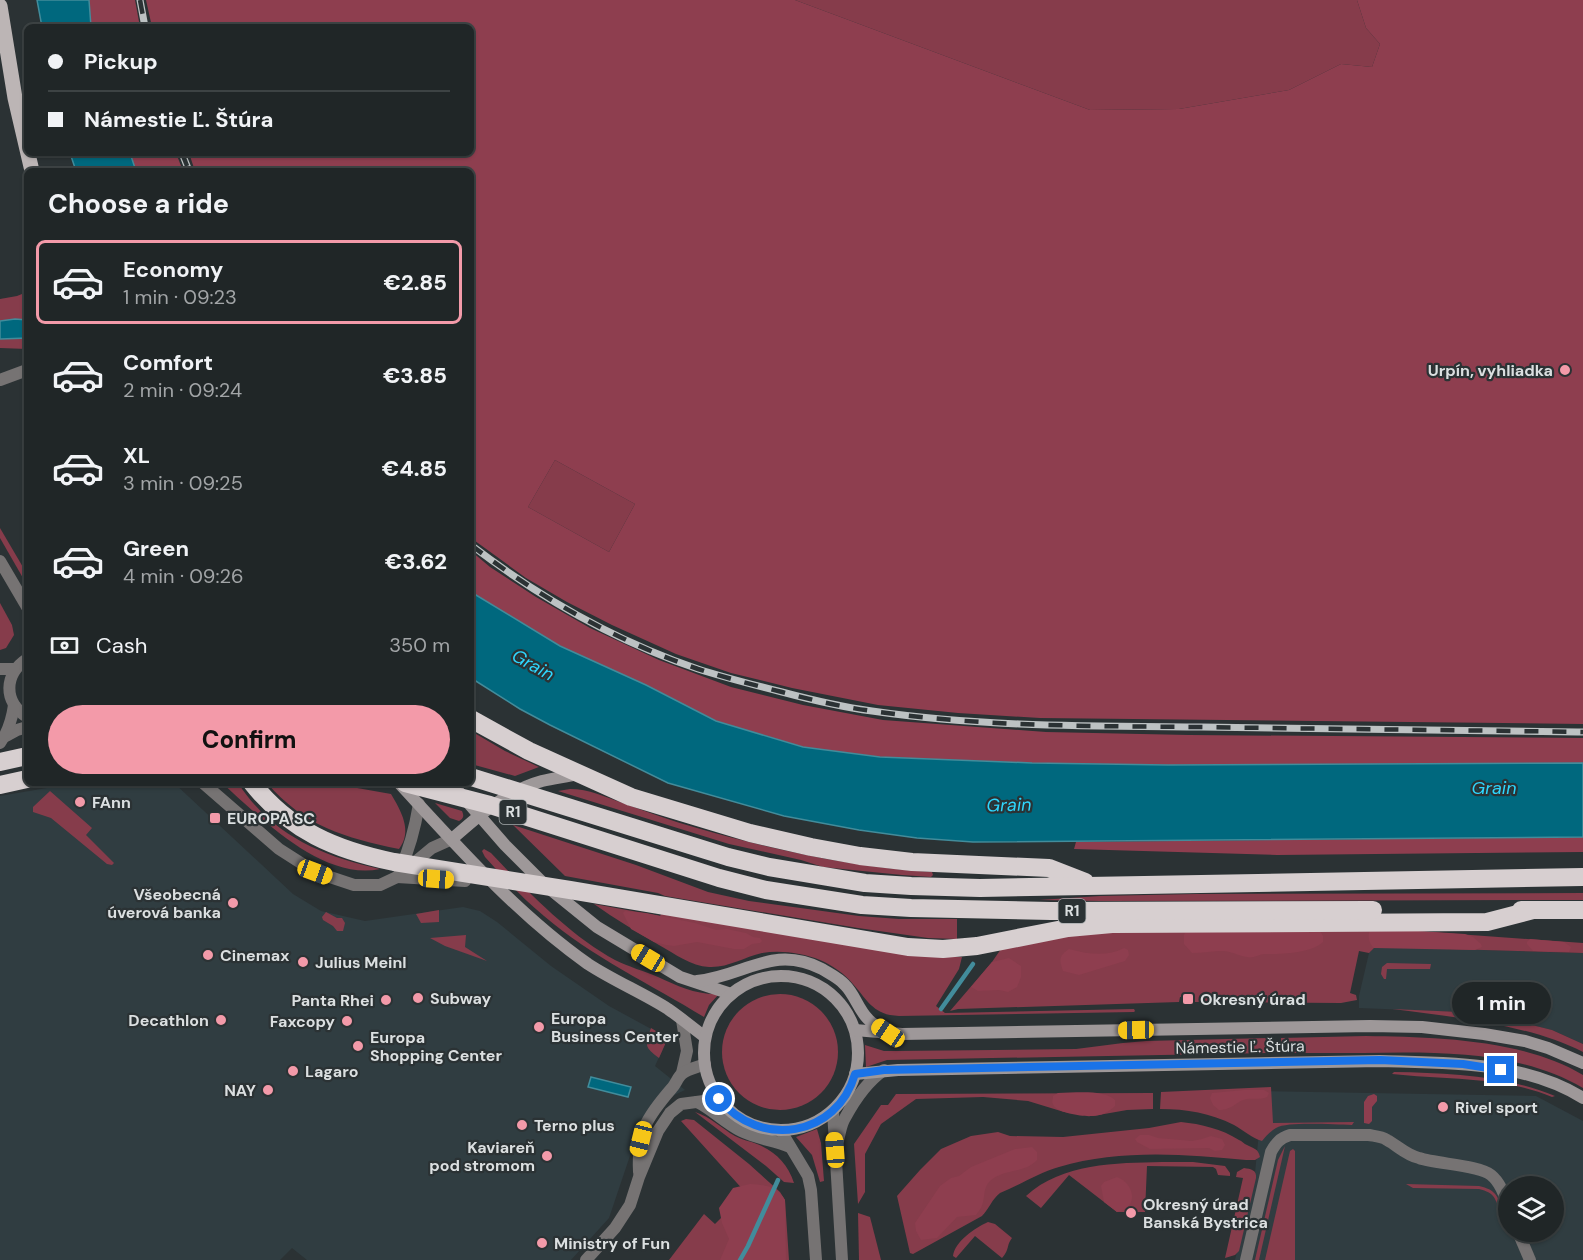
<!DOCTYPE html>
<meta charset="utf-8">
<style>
:root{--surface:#202627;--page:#2d3233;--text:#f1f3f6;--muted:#a2a5a7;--line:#3d4344;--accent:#f39aa9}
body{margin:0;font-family:"DM Sans",sans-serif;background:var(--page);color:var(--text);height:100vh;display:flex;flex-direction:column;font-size:22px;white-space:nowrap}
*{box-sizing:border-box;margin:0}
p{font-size:20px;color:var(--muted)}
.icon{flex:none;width:33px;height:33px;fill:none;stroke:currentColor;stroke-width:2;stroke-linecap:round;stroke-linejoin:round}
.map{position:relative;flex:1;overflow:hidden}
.details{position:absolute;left:24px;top:168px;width:450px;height:618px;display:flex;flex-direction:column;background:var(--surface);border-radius:9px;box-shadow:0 2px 4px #0004,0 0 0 2px var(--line)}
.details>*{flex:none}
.hud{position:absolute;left:24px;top:24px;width:450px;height:132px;border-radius:9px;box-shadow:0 2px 4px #0004,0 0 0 2px var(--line);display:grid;align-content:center;height:132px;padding:0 24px;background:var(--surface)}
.controls{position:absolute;left:1498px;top:1176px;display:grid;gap:12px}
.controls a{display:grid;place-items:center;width:66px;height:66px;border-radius:50%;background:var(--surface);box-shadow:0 2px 4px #0004,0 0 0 2px var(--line);font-size:30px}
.end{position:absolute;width:27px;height:27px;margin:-14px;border:8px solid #1a73e8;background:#fff;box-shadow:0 0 0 3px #fff}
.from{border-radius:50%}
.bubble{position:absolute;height:42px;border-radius:21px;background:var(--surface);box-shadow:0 2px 4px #0004,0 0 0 2px var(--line);font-size:20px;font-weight:800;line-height:42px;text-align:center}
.car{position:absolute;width:18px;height:36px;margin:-18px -9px;border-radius:8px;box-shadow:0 0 4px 2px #0007;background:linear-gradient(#f5c518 24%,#345 0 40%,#f5c518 0 76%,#345 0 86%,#f5c518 0)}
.hud b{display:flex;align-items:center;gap:21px;height:57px;font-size:22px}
.hud b+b{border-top:2px solid var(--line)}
.hud i{width:15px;height:15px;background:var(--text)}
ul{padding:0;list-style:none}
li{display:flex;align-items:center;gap:18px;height:84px;margin:0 12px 9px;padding:0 12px;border:3px solid transparent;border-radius:9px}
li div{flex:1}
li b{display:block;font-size:22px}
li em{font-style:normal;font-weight:800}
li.on{border-color:var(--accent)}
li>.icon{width:54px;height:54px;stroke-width:1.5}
h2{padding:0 24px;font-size:27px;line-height:72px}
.pay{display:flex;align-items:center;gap:15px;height:66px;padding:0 24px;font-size:22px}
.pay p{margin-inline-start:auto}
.cta{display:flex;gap:12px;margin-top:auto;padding:12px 24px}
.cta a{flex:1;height:69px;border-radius:36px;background:var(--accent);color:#111;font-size:24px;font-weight:800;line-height:69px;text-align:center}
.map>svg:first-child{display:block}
</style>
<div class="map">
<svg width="1583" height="1260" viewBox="0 0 1583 1260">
<rect width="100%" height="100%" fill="#2b3234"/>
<g fill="#303d41" fill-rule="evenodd">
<polygon points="76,783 174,783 293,894 321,911 365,921 463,907 480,911 497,922 551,966 609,1006 666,1037 667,1040 655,1066 685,1090 655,1104 637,1135 609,1218 571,1260 307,1260 292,1248 280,1260 0,1260 0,796"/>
<polygon points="1379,947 1583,953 1583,1044 1552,1030 1483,1013 1359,1008 1359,996 1369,953 1374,948"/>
<path d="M1263,1091L1536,1096L1583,1121V1260H1235L1255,1173ZM1509,1186H1554V1232H1509Z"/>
</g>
<g fill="#863c4b">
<polygon points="795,0 1357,0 1366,28 1380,44 1372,67 1341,64 1289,90 1179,109 1090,110"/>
<polygon points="27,292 27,320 0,321 0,299 17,296"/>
<polygon points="16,338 27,338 27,349 0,348 0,339"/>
<polygon points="555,460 635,504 609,552 528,507"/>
<polygon points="0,528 27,574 27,585 0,538"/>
<polygon points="0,603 12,625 14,635 6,648 0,650"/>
<polygon points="471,731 505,751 539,767 515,776 471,764"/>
<path d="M222,783H238C272,835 321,856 380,869C322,881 261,818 222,783Z"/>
<path d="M267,783H329L391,794C401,811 413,831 399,849C345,838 304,826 267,783Z"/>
<path d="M570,789C589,789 605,797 623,803C647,812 672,821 697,828C774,850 852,867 932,872L933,875L931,877L902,875L823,867L801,860L729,844L558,791Z"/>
<polygon points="50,791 92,828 86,835 114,863 112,865 107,864 51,818 33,812 33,807"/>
<path d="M435,803L462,811C464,816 464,818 459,821L450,818Z"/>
<polygon points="513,825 636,865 708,892 749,901 859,916 899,919 957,919 957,939 928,938 858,928 665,896 658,893 565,876"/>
<path d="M484,849L491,853C526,890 570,936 615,960C629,967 644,971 658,977C678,986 696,995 719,994L709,1005L704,1017C650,984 592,957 544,916C522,898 504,878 485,857L482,851Z"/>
<polygon points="1583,893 1583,900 1100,901 1039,900 1100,896 1196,894"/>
<path d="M594,904L660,916L661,914L942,957H962L959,969L936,1006L945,1013L1134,1009L1135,1011L1134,1012L899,1016L890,1015C871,1011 865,997 853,984C845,974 832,965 820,960C802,953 781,950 762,953C744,957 728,968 709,967C691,966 675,954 659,945C637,932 615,919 594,904Z"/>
<polygon points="439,910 439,922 421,923 416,914"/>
<polygon points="326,912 337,918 342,918 345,923 343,931 337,931 333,926 323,920 322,917"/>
<polygon points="1361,927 1583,943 1583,953 1379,947 1374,948 1369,953 1359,951 1350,993 1356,995 1357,1000 1341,1003 1194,1002 1194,997 1180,997 1179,1002 958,1009 950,1011 992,962 1001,949 1057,937 1118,930"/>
<polygon points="466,935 465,947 487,961 445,946 430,938"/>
<polygon points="1387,963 1431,964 1430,969 1387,969 1386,979 1384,979 1381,974 1382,967"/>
<circle cx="780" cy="1052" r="58"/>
<path d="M1392,1009L1483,1013L1552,1030L1583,1044V1052C1527,1024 1454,1017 1392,1009Z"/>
<path d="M651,1028L666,1037L667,1040L659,1058C644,1047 645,1045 651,1028Z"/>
<path d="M1366,1036C1434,1037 1523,1039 1583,1075V1088C1518,1050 1436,1052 1363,1053C1336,1053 1308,1053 1281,1053V1038Z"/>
<polygon points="1268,1038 1268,1053 887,1060 866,1067 865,1045 884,1051 896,1051 1076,1049 1123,1043 1146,1041"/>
<path d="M1394,1072C1448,1073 1504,1075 1555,1096L1552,1097C1502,1076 1445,1080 1392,1074Z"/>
<path d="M1271,1087L1273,1123L1354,1122L1352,1125C1335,1125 1289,1121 1276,1128C1271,1131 1266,1136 1262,1141C1252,1138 1243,1130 1234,1125C1210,1113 1187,1109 1160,1109L1161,1092Z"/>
<polygon points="1153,1093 1153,1109 1127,1110 1093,1116 1064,1112 1028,1101 983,1097 916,1099 881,1124 865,1154 865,1192 858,1204 854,1144 881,1105 888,1105 896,1094"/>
<path d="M695,1112C711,1117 721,1128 735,1136C742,1140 750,1141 757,1144C775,1151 788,1164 794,1183L784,1182L766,1166Z"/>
<polygon points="686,1119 694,1120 749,1164 780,1192 785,1200 789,1260 669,1260 704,1214 715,1224 746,1193 681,1121"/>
<path d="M1181,1122C1201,1124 1222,1129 1239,1140C1242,1141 1244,1144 1247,1145C1254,1149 1258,1148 1260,1157L1255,1160H1246C1184,1154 1119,1149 1059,1167C1038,1173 1020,1185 1000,1193C992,1199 989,1209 982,1216L913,1254L910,1253L897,1196L920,1170L941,1149L971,1136L998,1132L1010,1136L1063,1137L1149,1128Z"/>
<polygon points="817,1129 821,1143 824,1181 820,1182 812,1155 796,1137"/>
<polygon points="1285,1146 1259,1260 1255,1260 1278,1160"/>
<polygon points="1293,1149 1295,1151 1295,1260 1265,1260 1290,1151"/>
<path d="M1162,1162H1193L1225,1166L1230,1173V1176L1218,1175L1216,1169L1213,1167L1147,1166L1145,1212H1117L1069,1175L1041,1208L1026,1196C1062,1163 1116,1163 1162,1162Z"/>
<path d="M1244,1168C1251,1169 1257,1170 1256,1178L1239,1251L1235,1255L1225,1258L1243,1178L1236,1177L1237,1172Z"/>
<path d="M1406,1184L1479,1186C1496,1190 1497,1195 1503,1211L1500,1212C1495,1198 1495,1193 1479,1189L1413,1188Z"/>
<polygon points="858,1213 870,1217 881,1260 859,1260"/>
<path d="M988,1222L995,1224L1012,1238C1006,1246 1010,1249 1002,1258L975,1236L956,1258L953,1256C955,1241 975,1228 988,1222Z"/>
</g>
<g fill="#8e3e4f" fill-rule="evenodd">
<polygon points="89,0 135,0 140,27 91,27"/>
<path d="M146,0H795L1090,110L1179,109L1289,90L1341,64L1372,67L1380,44L1366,28L1357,0H1583V724L1040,718L958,713L878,705L792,688L731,673L676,654L612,625L567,602L526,578L471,538V171H195L189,153H471V27H152ZM555,460L635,504L609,552L528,507Z"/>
<polygon points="130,153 176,153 183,171 136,171"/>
<polygon points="471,551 490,567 536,597 590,628 659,660 731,687 803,705 883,720 1046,732 1189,735 1583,738 1583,763 1168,765 1032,763 880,757 803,747 716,721 646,685 560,646 471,592"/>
<polygon points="1583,837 1583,852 1277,855 1074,849 1076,842"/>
<polygon points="625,911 646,913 695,923 716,930 727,929 746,933 753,937 760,938 762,941 760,943 752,944 744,949 734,949 697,942 674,946 666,945 654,942 631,929 623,913"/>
<path d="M1371,928L1465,934L1473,937L1481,944L1482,947L1475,950L1374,948C1368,943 1367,934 1371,928Z"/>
<path d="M1186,931H1320L1323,936V942C1309,954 1282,954 1265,954C1259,954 1253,959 1247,957C1239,956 1233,952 1224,951C1213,951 1203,953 1192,953L1184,944V935Z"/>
<polygon points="1530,939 1564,942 1571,947 1569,952 1533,951 1527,944 1527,942"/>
<path d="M1124,948L1128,950L1129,955L1125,961L1079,975L1063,971C1059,959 1059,956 1069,949C1087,954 1107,957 1124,948Z"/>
<polygon points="1009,958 1021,966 1021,977 1017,987 1008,992 999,990 978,991 971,987 992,962"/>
<path d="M1244,1090H1264L1269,1093L1267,1097C1260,1100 1254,1098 1247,1099C1236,1101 1233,1110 1219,1110L1213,1105L1210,1098L1212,1093Z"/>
<path d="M1058,1093C1075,1093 1103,1089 1115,1100V1106C1109,1112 1101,1116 1092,1116C1084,1117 1059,1113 1054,1106C1051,1102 1053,1100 1053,1096Z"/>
<polygon points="1374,1094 1377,1096 1377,1101 1372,1107 1372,1121 1369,1124 1364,1123 1364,1102 1368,1096"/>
<polygon points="1140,1135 1149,1135 1158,1138 1192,1141 1202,1139 1211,1136 1222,1139 1225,1145 1222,1150 1215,1151 1209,1148 1150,1149 1137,1142 1135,1139"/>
<path d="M1032,1147L1037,1152V1160C1024,1174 1004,1168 990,1181C982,1189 986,1198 981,1208C981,1208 976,1215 976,1215L957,1217L937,1238L921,1240L916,1231L915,1223L940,1186L951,1178L959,1176L971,1167L1015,1149Z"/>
<path d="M1117,1177C1135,1184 1139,1208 1117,1212L1104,1202L1101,1186L1104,1182Z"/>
<path d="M750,1184C766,1185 777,1186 785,1200L786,1260H720L729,1239L722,1223L719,1208L733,1188Z"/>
</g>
<g fill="#00687e" stroke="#428c9b" stroke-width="1.5">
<polygon points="37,0 89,0 91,27 42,27"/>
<polygon points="70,153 130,153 136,171 76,171"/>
<polygon points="15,319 27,320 27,338 0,339 0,321"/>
<polygon points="471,592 560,646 646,685 716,721 803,747 880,757 1032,763 1168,765 1583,763 1583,837 973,842 917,838 859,830 784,816 668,783 550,725 520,709 471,678"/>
<polygon points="591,1077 631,1087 628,1097 588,1087"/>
</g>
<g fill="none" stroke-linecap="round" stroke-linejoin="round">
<g stroke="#428c9b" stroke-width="4.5">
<polyline points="941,1009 973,964"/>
<polyline points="740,1260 748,1246 778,1180"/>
</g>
<g stroke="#767373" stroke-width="12">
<polyline points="0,380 27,370"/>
<polyline points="6,736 17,730 27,727"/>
<path d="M0,743C9,731 12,719 14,705"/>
<polyline points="682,1073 687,1051 682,1020"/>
<path d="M639,1172C637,1132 646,1118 672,1088C676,1084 678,1076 683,1073C688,1069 698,1067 705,1064"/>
<polyline points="1518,1232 1530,1260"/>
<polyline points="586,1260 615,1228 630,1205 639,1177 658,1131 670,1113 681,1104 719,1099"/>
<path d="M1246,1260L1271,1152C1276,1143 1280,1138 1290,1135H1369C1374,1136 1381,1136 1387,1140C1398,1146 1406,1155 1419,1158C1436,1164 1479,1165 1491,1175C1501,1183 1505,1197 1509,1208"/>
</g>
<g stroke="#767373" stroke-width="12">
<polyline points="0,561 27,607"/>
<path d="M27,659C4,674 3,702 27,717"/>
<polyline points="0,669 14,669"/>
<polyline points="203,783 279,849 315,872 354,885 380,885 397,877 432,848 452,839"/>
<path d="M400,870C410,848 415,828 419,804"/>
<polyline points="397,877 465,881"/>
<path d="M697,1102C713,1110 725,1123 741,1131C757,1139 774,1140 790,1147"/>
<polyline points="833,1111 842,1260"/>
<polyline points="781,1131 808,1176 811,1190 816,1260"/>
<path d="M838,1140C840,1133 841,1124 845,1118C854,1101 868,1081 884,1070"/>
</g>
<g stroke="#9e9899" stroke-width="12">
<path d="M399,783C458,847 517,914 588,964C614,981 643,993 668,1009C681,1018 693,1028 705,1037"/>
<polyline points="451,783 505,845 545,885 597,927 680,977 731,994"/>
<path d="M452,839C478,816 506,791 542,781C554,778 566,777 579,774"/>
<circle cx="781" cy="1053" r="77"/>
<path d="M697,981C745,976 773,944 822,969C830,974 839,978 845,985C855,995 858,1009 868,1019C873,1025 881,1028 887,1033"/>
<polyline points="855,1030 902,1034 1370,1026 1422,1027 1484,1034 1525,1041 1548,1048 1583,1063"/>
<path d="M855,1074L898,1070L1380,1061C1447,1063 1524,1061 1583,1098"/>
</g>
<polyline stroke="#bcb5b5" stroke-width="15" points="0,6 15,98 32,171"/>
<g stroke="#d7cfd0" stroke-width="18">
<polyline points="471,719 529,751 631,797 750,833 811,847 860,856 912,862 1049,868 1085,882"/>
<polyline points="0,762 27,756"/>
<polyline points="471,777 728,857 769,867 865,883 911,886 980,888 1583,877"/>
<path d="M252,783C290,831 336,850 394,862L570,890L908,947L943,949L977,946L1068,928L1112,924L1487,922L1533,910"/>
<polyline points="405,783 490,805 719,878 766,890 862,905 911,908 1051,911 1373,910"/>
<polyline points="0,785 27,779"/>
<polyline points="1521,910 1583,910"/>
</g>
<g stroke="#bdc2c3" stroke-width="7">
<g id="rail">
<polyline points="140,0 145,27"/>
<polyline points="182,153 189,171"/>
<path d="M471,545C539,597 616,641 698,669C726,678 754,685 782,692C812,700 842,707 872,711C982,727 1092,726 1201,727C1329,729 1456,730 1583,732"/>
</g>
</g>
<use href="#rail" stroke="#2b3234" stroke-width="4.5" stroke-dasharray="14" stroke-linecap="butt"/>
</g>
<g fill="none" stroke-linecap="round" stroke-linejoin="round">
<path stroke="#1a73e8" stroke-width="8" d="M719,1099C760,1149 837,1137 855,1074L884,1070L1380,1060L1463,1064L1501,1070"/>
</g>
<g fill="#f39aa9" stroke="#2b3234" stroke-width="2">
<circle cx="1565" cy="370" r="6"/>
<circle cx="80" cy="802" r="6"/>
<rect x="209" y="812" width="12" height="12" rx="3"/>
<circle cx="233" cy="903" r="6"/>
<circle cx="208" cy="955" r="6"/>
<circle cx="303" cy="962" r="6"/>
<circle cx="418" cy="998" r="6"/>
<rect x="1182" y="993" width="12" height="12" rx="3"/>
<circle cx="386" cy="1000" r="6"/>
<circle cx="221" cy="1020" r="6"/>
<circle cx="347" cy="1021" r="6"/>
<circle cx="539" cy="1027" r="6"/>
<circle cx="358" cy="1046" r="6"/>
<circle cx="293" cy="1071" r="6"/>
<circle cx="268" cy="1090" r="6"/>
<circle cx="1443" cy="1107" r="6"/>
<circle cx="522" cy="1125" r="6"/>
<circle cx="547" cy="1156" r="6"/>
<circle cx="1131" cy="1213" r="6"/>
<circle cx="542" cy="1243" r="6"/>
</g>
<g text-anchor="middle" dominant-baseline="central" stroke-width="4.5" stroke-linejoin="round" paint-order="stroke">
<g fill="#2b3234" stroke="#a6abac" stroke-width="1.5">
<rect x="499.5" y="800" width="27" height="24" rx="4.5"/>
<rect x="1058.5" y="899" width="27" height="24" rx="4.5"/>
</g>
<g font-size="15" font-weight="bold" fill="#dbdfe0">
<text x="513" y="812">R1</text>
<text x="1072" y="911">R1</text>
</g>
<g font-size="16" font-weight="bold" fill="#dbdfe0" stroke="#2b3234" text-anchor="start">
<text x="1553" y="370" text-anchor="end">Urpín, vyhliadka</text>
<text x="92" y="802">FAnn</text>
<text x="227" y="818">EUROPA SC</text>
<text x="221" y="894" text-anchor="end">Všeobecná<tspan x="221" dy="18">úverová banka</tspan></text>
<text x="220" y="955">Cinemax</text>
<text x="315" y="962">Julius Meinl</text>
<text x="430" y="998">Subway</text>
<text x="1200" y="999">Okresný úrad</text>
<text x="374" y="1000" text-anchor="end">Panta Rhei</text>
<text x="551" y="1018">Europa<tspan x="551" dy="18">Business Center</tspan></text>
<text x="209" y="1020" text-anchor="end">Decathlon</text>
<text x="335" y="1021" text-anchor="end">Faxcopy</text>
<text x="370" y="1037">Europa<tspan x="370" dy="18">Shopping Center</tspan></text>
<text x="305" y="1071">Lagaro</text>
<text x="256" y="1090" text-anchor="end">NAY</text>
<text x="1455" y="1107">Rivel sport</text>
<text x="534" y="1125">Terno plus</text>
<text x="535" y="1147" text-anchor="end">Kaviareň<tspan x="535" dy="18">pod stromom</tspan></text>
<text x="1143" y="1204">Okresný úrad<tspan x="1143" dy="18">Banská Bystrica</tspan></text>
<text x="554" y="1243">Ministry of Fun</text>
</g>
<g font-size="16" fill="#dbdfe0" stroke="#2b3234">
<text transform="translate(1240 1047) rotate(-1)">Námestie Ľ. Štúra</text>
</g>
<g font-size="18" font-style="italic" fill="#2ed7fe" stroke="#2b3234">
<text transform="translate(533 665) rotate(29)">Grain</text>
<text x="1494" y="788">Grain</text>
<text transform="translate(1009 805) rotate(-1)">Grain</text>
</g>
</g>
</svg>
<div class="controls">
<a><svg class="icon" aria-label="layers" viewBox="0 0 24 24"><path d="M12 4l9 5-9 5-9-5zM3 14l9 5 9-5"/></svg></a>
</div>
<i class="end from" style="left:719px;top:1099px"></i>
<i class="end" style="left:1501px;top:1070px"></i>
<div class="bubble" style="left:1452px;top:982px;width:99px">1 min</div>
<i class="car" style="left:315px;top:872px;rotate:110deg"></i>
<i class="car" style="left:436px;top:879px;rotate:94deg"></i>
<i class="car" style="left:648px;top:958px;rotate:301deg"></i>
<i class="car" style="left:1136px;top:1030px;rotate:269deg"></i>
<i class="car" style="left:888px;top:1033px;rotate:304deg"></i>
<i class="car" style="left:641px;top:1139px;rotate:194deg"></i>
<i class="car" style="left:835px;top:1150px;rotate:356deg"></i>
<div class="hud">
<b><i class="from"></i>Pickup</b>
<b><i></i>Námestie Ľ. Štúra</b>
</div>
<section class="details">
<h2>Choose a ride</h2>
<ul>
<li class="on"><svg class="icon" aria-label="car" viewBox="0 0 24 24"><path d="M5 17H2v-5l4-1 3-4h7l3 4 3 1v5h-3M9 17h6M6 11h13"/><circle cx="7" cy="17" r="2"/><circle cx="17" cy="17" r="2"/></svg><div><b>Economy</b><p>1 min · 09:23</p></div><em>€2.85</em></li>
<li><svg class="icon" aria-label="car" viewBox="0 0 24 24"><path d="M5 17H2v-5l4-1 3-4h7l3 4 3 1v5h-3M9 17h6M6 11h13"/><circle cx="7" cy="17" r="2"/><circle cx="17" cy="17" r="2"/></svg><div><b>Comfort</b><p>2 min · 09:24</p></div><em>€3.85</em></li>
<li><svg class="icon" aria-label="car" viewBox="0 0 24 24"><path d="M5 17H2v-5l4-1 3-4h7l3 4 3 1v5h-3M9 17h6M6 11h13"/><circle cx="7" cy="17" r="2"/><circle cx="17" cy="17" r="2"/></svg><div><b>XL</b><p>3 min · 09:25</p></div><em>€4.85</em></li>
<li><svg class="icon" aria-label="car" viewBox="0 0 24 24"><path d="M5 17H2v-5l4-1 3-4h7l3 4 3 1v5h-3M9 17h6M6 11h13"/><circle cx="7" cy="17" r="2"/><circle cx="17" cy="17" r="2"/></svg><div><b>Green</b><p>4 min · 09:26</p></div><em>€3.62</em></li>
</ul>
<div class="pay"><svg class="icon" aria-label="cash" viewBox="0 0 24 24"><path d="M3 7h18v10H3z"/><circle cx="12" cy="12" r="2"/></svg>Cash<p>350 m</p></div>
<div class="cta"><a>Confirm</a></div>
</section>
</div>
